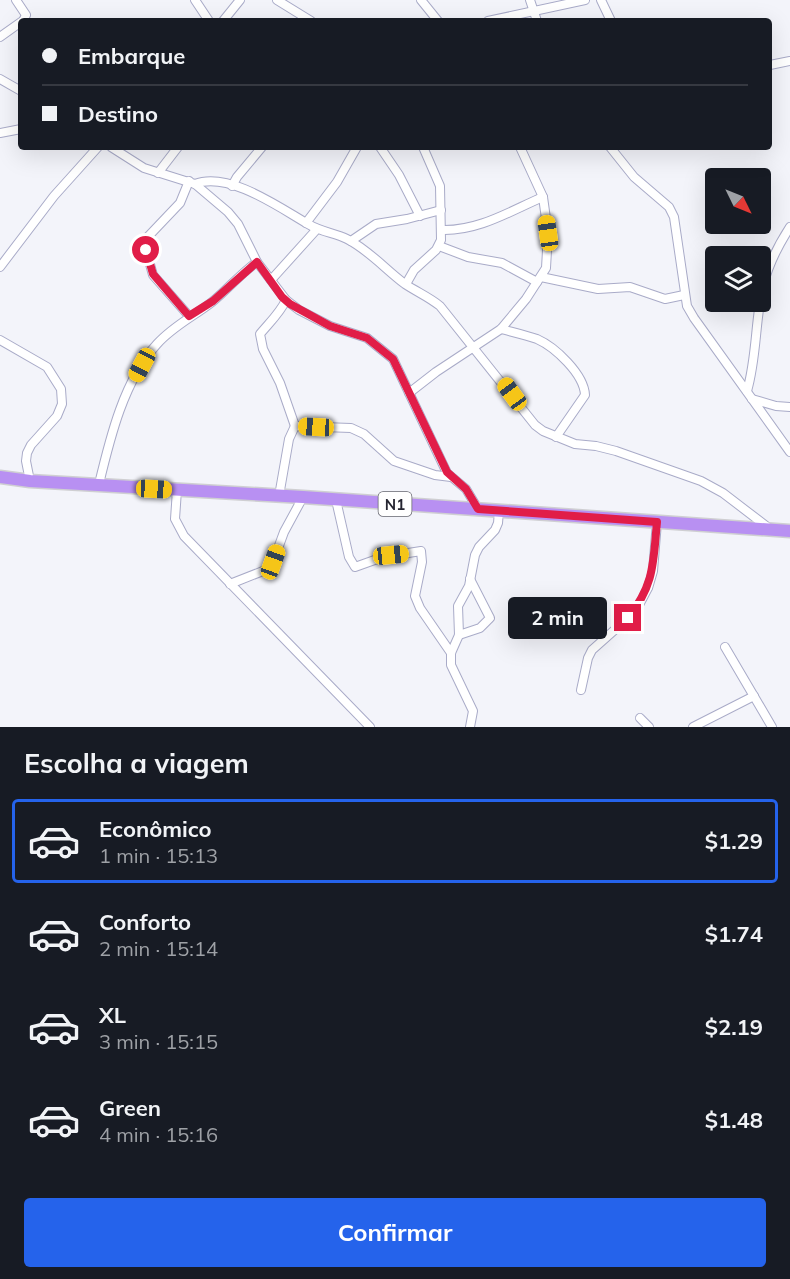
<!DOCTYPE html>
<html lang="pt">
<meta charset="utf-8">
<style>
:root{--surface:#171b24;--page:#242831;--text:#f1f3f6;--muted:#9ea1a6;--line:#363941;--accent:#2563eb}
body{margin:0;font-family:Mulish,sans-serif;background:var(--page);color:var(--text);height:100vh;display:flex;flex-direction:column;font-size:22px;white-space:nowrap}
*{box-sizing:border-box;margin:0}
p{font-size:20px;color:var(--muted)}
.icon{flex:none;width:33px;height:33px;fill:none;stroke:currentColor;stroke-width:2;stroke-linecap:round;stroke-linejoin:round}
.map{position:relative;height:727px;overflow:hidden}
.side{display:flex;flex-direction:column;background:var(--surface);flex:1}
.side>*{flex:none}
.guide{position:absolute;left:18px;top:18px;width:754px;height:132px;border-radius:6px;box-shadow:0 6px 24px #0002;display:grid;align-content:center;height:132px;padding:0 24px;background:var(--surface)}
.needle{width:39px;rotate:133deg}
.buttons{position:absolute;left:705px;top:168px;display:grid;gap:12px}
.buttons a{display:grid;place-items:center;width:66px;height:66px;border-radius:6px;background:var(--surface);box-shadow:0 6px 24px #0002;font-size:30px}
.end{position:absolute;width:27px;height:27px;margin:-14px;border:8px solid #e11d48;background:#fff;box-shadow:0 0 0 3px #fff}
.from{border-radius:50%}
.bubble{position:absolute;height:42px;border-radius:6px;background:var(--surface);box-shadow:0 6px 24px #0002;font-size:20px;font-weight:700;line-height:42px;text-align:center}
.car{position:absolute;width:18px;height:36px;margin:-18px -9px;border-radius:8px;box-shadow:0 0 4px 2px #0007;background:linear-gradient(#f5c518 24%,#345 0 40%,#f5c518 0 76%,#345 0 86%,#f5c518 0)}
.guide b{display:flex;align-items:center;gap:21px;height:57px;font-size:22px}
.guide b+b{border-top:2px solid var(--line)}
.guide i{width:15px;height:15px;background:var(--text)}
ul{padding:0;list-style:none}
li{display:flex;align-items:center;gap:18px;height:84px;margin:0 12px 9px;padding:0 12px;border:3px solid transparent;border-radius:6px}
li div{flex:1}
li b{display:block;font-size:22px}
li em{font-style:normal;font-weight:700}
li.active{border-color:var(--accent)}
li>.icon{width:54px;height:54px;stroke-width:1.5}
h2{padding:0 24px;font-size:27px;line-height:72px}
.cta{display:flex;gap:12px;margin-top:auto;padding:12px 24px}
.cta a{flex:1;height:69px;border-radius:6px;background:var(--accent);color:#fff;font-size:24px;font-weight:700;line-height:69px;text-align:center}
.map>svg:first-child{display:block}
</style>
<div class="map">
<svg width="790" height="727" viewBox="0 0 790 727">
<rect width="100%" height="100%" fill="#f3f4fa"/>
<g fill="none" stroke-linecap="round" stroke-linejoin="round">
<g stroke="#a9abc8" stroke-width="10">
<g id="minor">
<polyline points="16,0 26,15 23,21"/>
<polyline points="195,0 209,21"/>
<polyline points="277,0 311,21"/>
<polyline points="421,0 438,21"/>
<polyline points="530,0 537,21"/>
<polyline points="601,0 611,21"/>
<polyline points="223,21 240,0"/>
<polyline points="488,21 585,0"/>
<polyline points="0,37 21,22"/>
<polyline points="770,65 790,61"/>
<polyline points="0,79 21,91"/>
<polyline points="0,133 21,129"/>
<polyline points="111,147 144,168 195,184 228,212 238,224 257,262 286,300 299,310 330,326 367,338 393,359 447,473 466,489 478,509"/>
<polyline points="380,147 399,175 420,216"/>
<polyline points="610,147 634,177 669,207 674,217 687,306 694,318 790,452"/>
<polyline points="158,173 178,147"/>
<path d="M195,184C229,171 280,208 308,224C321,232 335,233 347,239C369,250 386,270 405,284C417,292 429,297 440,306L535,425L543,431L575,444L596,446L616,451L701,481L723,493L770,529"/>
<polyline points="232,186 237,177 262,147"/>
<polyline points="306,223 337,182 357,147"/>
<path d="M442,230C479,231 510,211 543,197"/>
<polyline points="351,241 376,224 407,219 441,210"/>
<polyline points="439,246 468,257 502,263 537,282"/>
<polyline points="0,267 54,196 98,147"/>
<polyline points="541,277 598,289 630,287 665,299 684,295"/>
<polyline points="271,280 317,229"/>
<polyline points="406,284 414,270 436,250 441,240 440,186 423,147"/>
<path d="M286,300C280,313 269,323 260,334L263,349L280,383L295,426"/>
<polyline points="189,316 153,275 146,250 141,244 180,203 189,181"/>
<path d="M501,329C512,332 525,335 537,339C555,347 584,374 585,395L556,437"/>
<polyline points="0,340 47,367 61,389 62,404 57,416 31,445 27,453 26,461 30,481"/>
<path d="M747,391C757,357 755,320 763,286C768,266 779,244 790,227"/>
<polyline points="409,393 436,372 501,329 526,299 546,268 548,233 543,197 520,147"/>
<polyline points="752,399 776,406 790,407"/>
<path d="M99,484C110,438 124,380 157,344C173,326 194,316 212,302C227,290 241,273 257,262"/>
<polyline points="177,490 175,519 184,536 370,727"/>
<polyline points="279,496 289,439 295,426 351,428 364,434 394,461 435,475 451,477"/>
<polyline points="336,500 349,557 355,567 383,557 421,551 422,562 415,596 420,608 451,653"/>
<polyline points="230,584 268,569 273,562 284,532 303,497"/>
<polyline points="459,635 480,628 490,618 470,579"/>
<polyline points="725,647 772,727"/>
<polyline points="581,690 588,658 592,650 628,618 639,605 648,588 653,571 657,522"/>
<polyline points="640,718 649,727"/>
<polyline points="470,727 473,711 451,665 451,653 459,635 458,606 469,586 475,555 479,547 495,530 498,523 499,511"/>
<polyline points="693,727 754,696"/>
</g>
</g>
<g stroke="#cfcfd2" stroke-width="15">
<polyline id="highway" points="0,477 30,481 303,497 790,531"/>
</g>
<use href="#minor" stroke="#fff" stroke-width="8"/>
<use href="#highway" stroke="#b890f2" stroke-width="12"/>
</g>
<g fill="none" stroke-linecap="round" stroke-linejoin="round">
<path stroke="#e11d48" stroke-width="8" d="M146,250L153,274L189,316L213,301L257,262L282,297L290,304L330,326L367,338L393,359L447,472L466,489L478,509L657,522C653,562 655,584 628,618"/>
</g>
<g text-anchor="middle" dominant-baseline="central" stroke-width="5" stroke-linejoin="round" paint-order="stroke">
<rect fill="#fff" stroke="#66666f" stroke-width="1.5" x="378.5" y="492" width="33" height="24" rx="4.5"/>
<g font-size="15" font-weight="bold" fill="#252531">
<text x="395" y="504">N1</text>
</g>
</g>
</svg>
<div class="buttons">
<a><svg class="needle" viewBox="-14 -14 28 28"><path d="M0-13l5 13h-10z" fill="#e53935"/><path d="M0 13l5-13h-10z" fill="#9ea1a6"/></svg></a>
<a><svg class="icon" aria-label="layers" viewBox="0 0 24 24"><path d="M12 4l9 5-9 5-9-5zM3 14l9 5 9-5"/></svg></a>
</div>
<i class="end from" style="left:146px;top:250px"></i>
<i class="end" style="left:628px;top:618px"></i>
<div class="bubble" style="left:508px;top:597px;width:99px">2 min</div>
<i class="car" style="left:548px;top:233px;rotate:352deg"></i>
<i class="car" style="left:142px;top:365px;rotate:208deg"></i>
<i class="car" style="left:512px;top:394px;rotate:324deg"></i>
<i class="car" style="left:316px;top:427px;rotate:273deg"></i>
<i class="car" style="left:154px;top:489px;rotate:93deg"></i>
<i class="car" style="left:391px;top:555px;rotate:84deg"></i>
<i class="car" style="left:273px;top:562px;rotate:20deg"></i>
<div class="guide">
<b><i class="from"></i>Embarque</b>
<b><i></i>Destino</b>
</div>
</div>
<section class="side">
<h2>Escolha a viagem</h2>
<ul>
<li class="active"><svg class="icon" aria-label="car" viewBox="0 0 24 24"><path d="M5 17H2v-5l4-1 3-4h7l3 4 3 1v5h-3M9 17h6M6 11h13"/><circle cx="7" cy="17" r="2"/><circle cx="17" cy="17" r="2"/></svg><div><b>Econômico</b><p>1 min · 15:13</p></div><em>$1.29</em></li>
<li><svg class="icon" aria-label="car" viewBox="0 0 24 24"><path d="M5 17H2v-5l4-1 3-4h7l3 4 3 1v5h-3M9 17h6M6 11h13"/><circle cx="7" cy="17" r="2"/><circle cx="17" cy="17" r="2"/></svg><div><b>Conforto</b><p>2 min · 15:14</p></div><em>$1.74</em></li>
<li><svg class="icon" aria-label="car" viewBox="0 0 24 24"><path d="M5 17H2v-5l4-1 3-4h7l3 4 3 1v5h-3M9 17h6M6 11h13"/><circle cx="7" cy="17" r="2"/><circle cx="17" cy="17" r="2"/></svg><div><b>XL</b><p>3 min · 15:15</p></div><em>$2.19</em></li>
<li><svg class="icon" aria-label="car" viewBox="0 0 24 24"><path d="M5 17H2v-5l4-1 3-4h7l3 4 3 1v5h-3M9 17h6M6 11h13"/><circle cx="7" cy="17" r="2"/><circle cx="17" cy="17" r="2"/></svg><div><b>Green</b><p>4 min · 15:16</p></div><em>$1.48</em></li>
</ul>
<div class="cta"><a>Confirmar</a></div>
</section>
